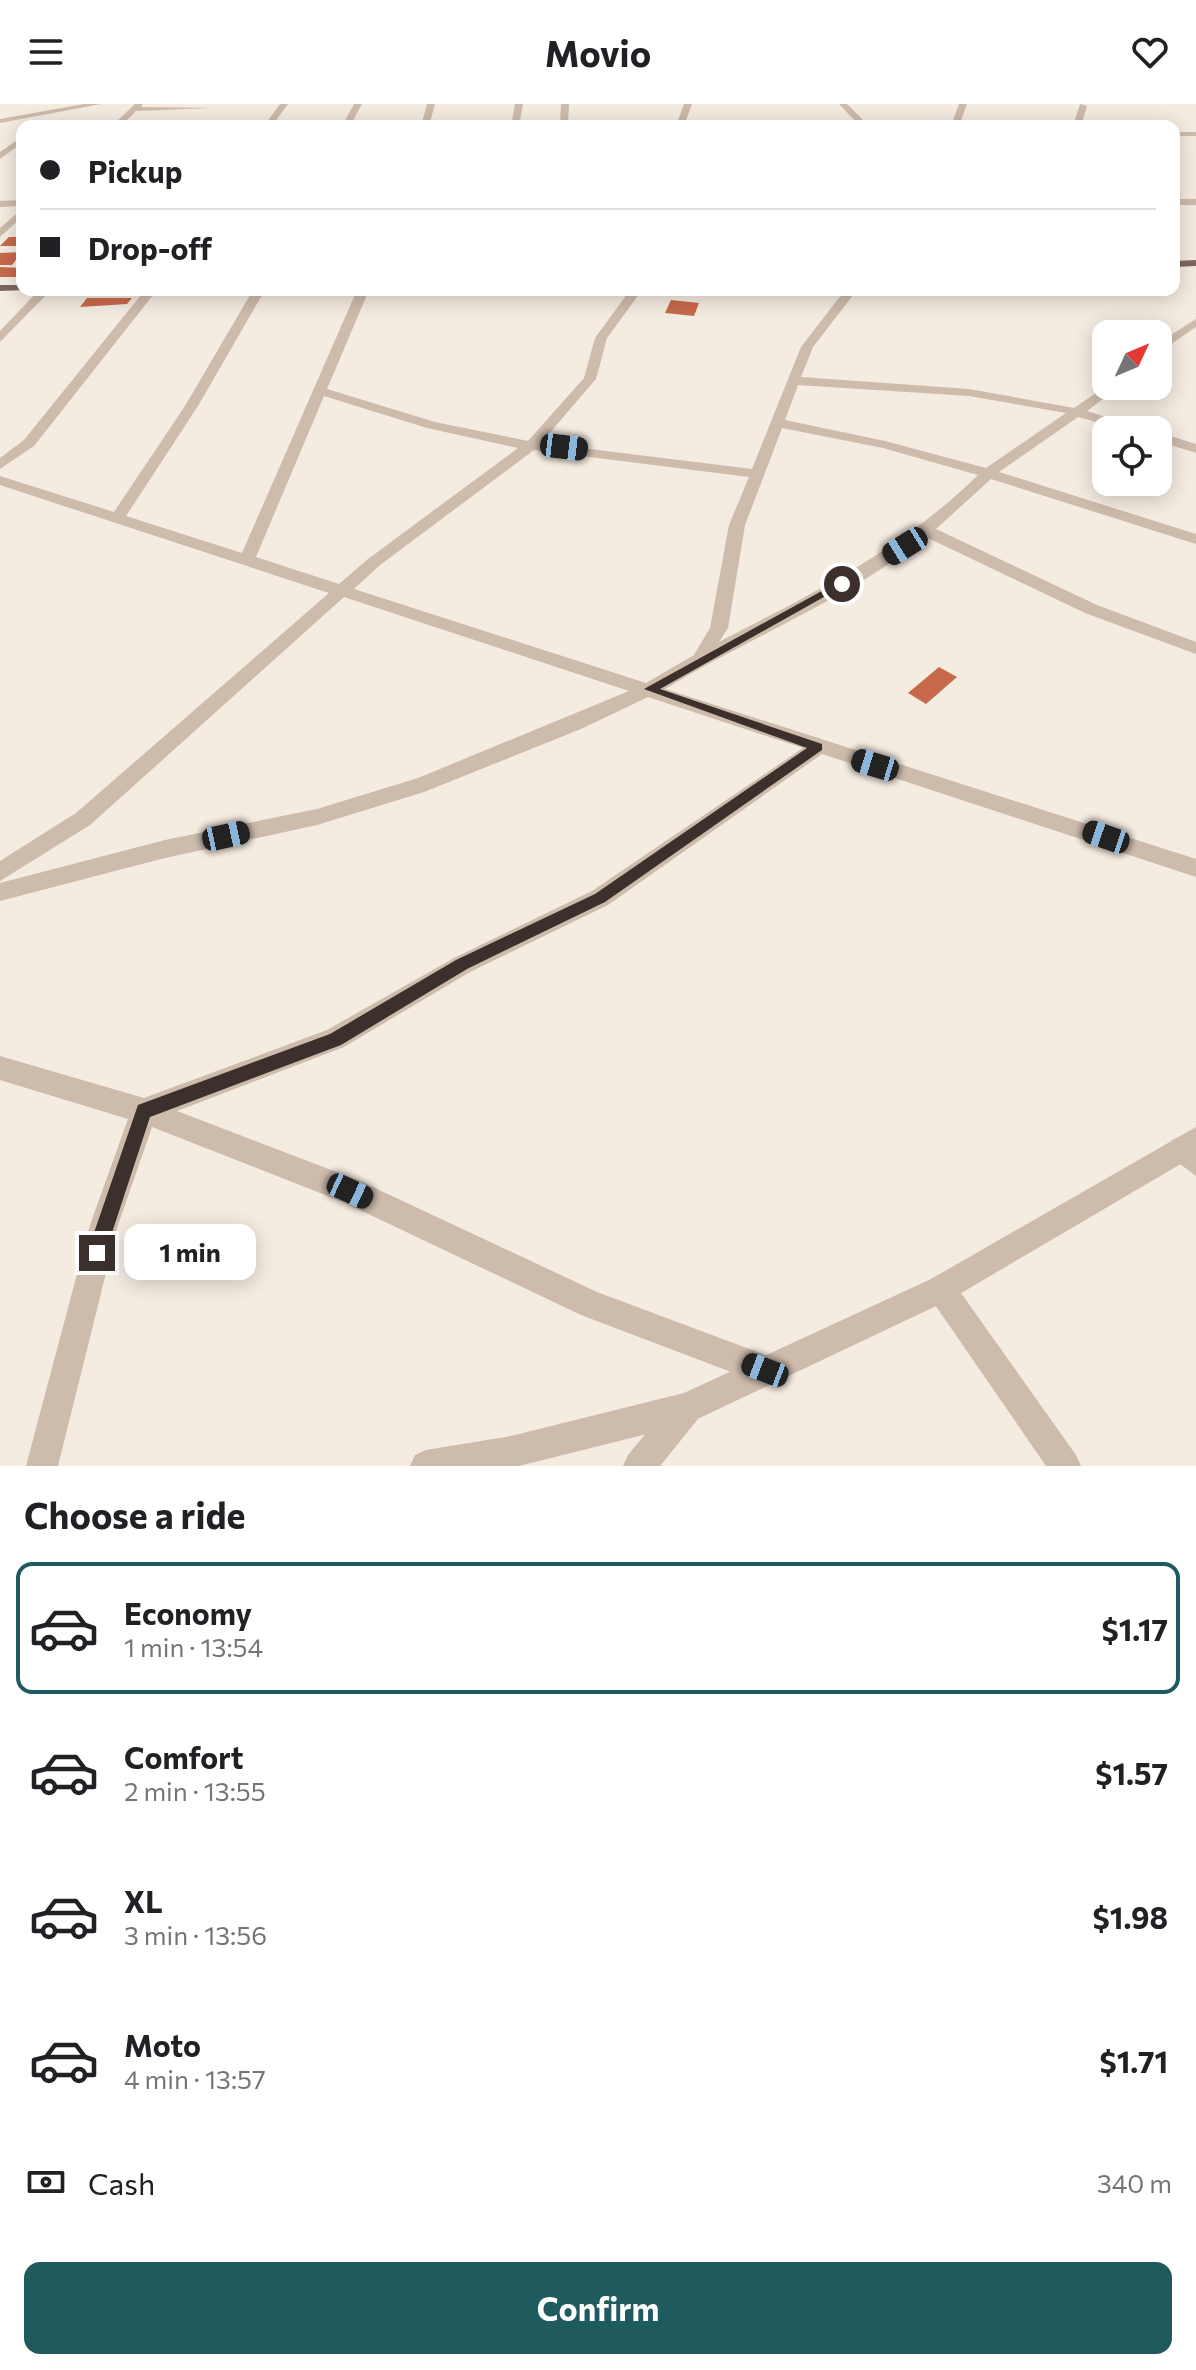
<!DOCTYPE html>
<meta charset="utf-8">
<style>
:root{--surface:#fff;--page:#f6f6f6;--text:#202124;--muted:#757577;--line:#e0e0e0;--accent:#1f5a5e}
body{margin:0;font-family:Commissioner,sans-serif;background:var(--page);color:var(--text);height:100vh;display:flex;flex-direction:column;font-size:30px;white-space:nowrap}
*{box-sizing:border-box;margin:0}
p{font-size:26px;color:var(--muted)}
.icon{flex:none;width:44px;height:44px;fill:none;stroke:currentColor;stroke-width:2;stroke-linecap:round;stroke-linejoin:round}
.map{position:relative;height:1362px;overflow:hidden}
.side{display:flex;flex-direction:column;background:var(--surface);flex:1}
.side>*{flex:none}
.banner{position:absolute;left:16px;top:16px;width:1164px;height:176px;border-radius:16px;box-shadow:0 4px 20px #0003;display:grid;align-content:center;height:176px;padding:0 24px;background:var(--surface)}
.needle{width:52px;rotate:46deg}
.controls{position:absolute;left:1092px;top:216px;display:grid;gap:16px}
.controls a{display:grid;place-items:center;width:80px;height:80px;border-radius:16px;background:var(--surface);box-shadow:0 4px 20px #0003;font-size:40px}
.end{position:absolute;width:36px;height:36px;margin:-18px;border:10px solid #3b302b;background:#fff;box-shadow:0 0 0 4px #fff}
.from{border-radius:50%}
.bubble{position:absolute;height:56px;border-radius:16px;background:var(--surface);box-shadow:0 4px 20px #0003;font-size:26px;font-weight:700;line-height:56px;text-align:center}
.car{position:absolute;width:24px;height:48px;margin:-24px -12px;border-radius:10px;box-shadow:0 0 6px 2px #0007;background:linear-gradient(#222 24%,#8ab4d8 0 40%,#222 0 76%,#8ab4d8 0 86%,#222 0)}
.banner b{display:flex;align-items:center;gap:28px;height:76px;font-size:30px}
.banner b+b{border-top:2px solid var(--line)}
.banner i{width:20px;height:20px;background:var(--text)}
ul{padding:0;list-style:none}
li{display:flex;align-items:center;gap:24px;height:132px;margin:0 16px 12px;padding:0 8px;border:4px solid transparent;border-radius:16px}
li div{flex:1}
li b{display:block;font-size:30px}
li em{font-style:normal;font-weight:700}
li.selected{border-color:var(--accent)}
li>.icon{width:72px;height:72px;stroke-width:1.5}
h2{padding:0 24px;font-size:36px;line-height:96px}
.pay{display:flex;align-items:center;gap:20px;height:88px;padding:0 24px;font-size:30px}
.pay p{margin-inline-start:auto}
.action{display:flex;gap:16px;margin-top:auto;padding:16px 24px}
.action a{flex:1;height:92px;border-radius:16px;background:var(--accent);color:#fff;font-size:32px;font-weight:700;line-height:92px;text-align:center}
header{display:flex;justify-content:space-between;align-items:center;height:104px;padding:0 24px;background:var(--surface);font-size:36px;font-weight:700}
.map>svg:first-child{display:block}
</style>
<header><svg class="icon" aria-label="menu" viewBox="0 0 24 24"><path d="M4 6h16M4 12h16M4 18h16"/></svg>Movio<svg class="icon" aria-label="heart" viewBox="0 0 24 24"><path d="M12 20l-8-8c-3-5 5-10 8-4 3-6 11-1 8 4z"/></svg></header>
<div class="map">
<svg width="1196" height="1362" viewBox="0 0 1196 1362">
<rect width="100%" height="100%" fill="#f4ebe1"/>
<g fill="#c8694b">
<polygon points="9,133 22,133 22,142 0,142"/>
<polygon points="22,148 12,161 0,161 0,149"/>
<polygon points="0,163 22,164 22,173 0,173"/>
<polygon points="87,194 132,194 127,200 80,203"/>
<polygon points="671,196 699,199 694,212 665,209"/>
<polygon points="939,563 957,573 926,600 908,589"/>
</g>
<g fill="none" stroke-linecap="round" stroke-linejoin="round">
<g fill="#cdbbac" fill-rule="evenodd">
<polygon points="84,0 101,0 0,19 0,15"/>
<polygon points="135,0 143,0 141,3 213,4 136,7 121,22 112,22"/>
<polygon points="280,0 288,0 272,22 264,22"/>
<polygon points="354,0 362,0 350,22 342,22"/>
<polygon points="427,0 435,0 429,22 421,22"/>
<polygon points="515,0 523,0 519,22 511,22"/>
<polygon points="561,0 569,0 568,22 560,22"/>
<polygon points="684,0 692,0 684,22 676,22"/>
<polygon points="839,0 847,0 869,22 860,22"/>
<polygon points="959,0 967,0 959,22 951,22"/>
<polygon points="1080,0 1087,2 1081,22 1073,22"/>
<rect x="1174" y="28" width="22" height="4"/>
<polygon points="22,33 22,39 0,55 0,48"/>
<rect x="1174" y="95" width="22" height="6"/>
<polygon points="22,96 22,102 0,103 0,97"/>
<polygon points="22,105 22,113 0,133 0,124"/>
<polygon points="39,186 51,186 0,238 0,227"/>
<polygon points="145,186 157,186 34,342 0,365 0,354 24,336"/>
<path d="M253,186H265L198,302L126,412L242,449L357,186H369L327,285L435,318L528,337L584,274L595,234L625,193L624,186H636L637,193L607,234L596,275L541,339L752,365L801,243L845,186H857L813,243L801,273L969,285L1074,304L1106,282H1120L1087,307L1146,326H1125L1078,313L999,368L1196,430V440L991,375L936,425L1097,501L1196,538V550L1085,509L926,433C848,495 750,533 665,585L1196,755V773L822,650L608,801L470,868L344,943L177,1007L360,1077L597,1188L776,1255L780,1266L776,1277L765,1281L581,1211L343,1098L152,1023L118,1121L58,1362H26L90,1121L128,1015L0,976V952L144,994L327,926L454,854L592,787L803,644L648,593L581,625L424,688L317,721L165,754L0,797V779L165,736L317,705L418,674L629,587L344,493L90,721L0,777V757L76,709L329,489L0,381V372L114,408L185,302ZM798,281L969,292L1066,309L986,364L885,337L785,316ZM324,292L427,324L518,344L368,455L339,480L256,453ZM782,324L883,344L978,371C903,445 812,490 719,538L728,524L745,421ZM534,346L749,373L729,421L710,524L694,551L646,579L354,485L380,461Z"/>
<polygon points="1196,215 1196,223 1158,249 1158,239"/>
<polygon points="1158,328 1196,340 1196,349 1158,337"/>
<polygon points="1181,1032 1196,1041 1196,1072 1172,1054 1168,1045 1172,1036"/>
<polygon points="941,1170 951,1175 1076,1351 1081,1362 1046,1362 931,1195 926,1185 931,1175"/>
<polygon points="687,1288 698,1293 703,1304 698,1315 660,1362 623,1362 628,1351 676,1293"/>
</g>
<polygon fill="#cdbbac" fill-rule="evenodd" points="1196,1023 1196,1051 951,1195 687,1320 519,1362 410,1362 415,1351 426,1346 511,1332 684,1289 931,1175"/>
<g fill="#7d675c" fill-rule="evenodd">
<polygon points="1196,156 1196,162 1174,163 1174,157"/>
<polygon points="0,181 22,181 22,186 26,186 0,187"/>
</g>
</g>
<polygon fill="#3b302b" points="838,478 847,480 660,585 822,640 822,646 605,798 467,865 341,941 150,1013 103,1156 90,1156 87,1149 138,1001 330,930 456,856 595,790 807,644 644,585"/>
</svg>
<div class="controls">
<a><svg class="needle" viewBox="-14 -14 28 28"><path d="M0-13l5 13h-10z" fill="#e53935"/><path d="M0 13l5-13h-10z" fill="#757577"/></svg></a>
<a><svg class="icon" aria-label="locate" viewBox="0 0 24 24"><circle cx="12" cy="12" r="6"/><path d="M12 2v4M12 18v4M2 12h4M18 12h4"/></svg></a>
</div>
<i class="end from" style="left:842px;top:480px"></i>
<i class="end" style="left:97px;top:1149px"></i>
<div class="bubble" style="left:124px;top:1120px;width:132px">1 min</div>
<i class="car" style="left:564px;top:343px;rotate:97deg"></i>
<i class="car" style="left:905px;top:442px;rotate:238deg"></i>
<i class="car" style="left:875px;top:661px;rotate:287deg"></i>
<i class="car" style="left:226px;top:732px;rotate:78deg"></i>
<i class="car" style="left:1106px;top:733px;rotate:289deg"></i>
<i class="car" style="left:350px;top:1087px;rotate:115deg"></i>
<i class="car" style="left:765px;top:1266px;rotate:291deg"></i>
<div class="banner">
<b><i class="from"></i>Pickup</b>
<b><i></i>Drop-off</b>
</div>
</div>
<section class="side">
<h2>Choose a ride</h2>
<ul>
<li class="selected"><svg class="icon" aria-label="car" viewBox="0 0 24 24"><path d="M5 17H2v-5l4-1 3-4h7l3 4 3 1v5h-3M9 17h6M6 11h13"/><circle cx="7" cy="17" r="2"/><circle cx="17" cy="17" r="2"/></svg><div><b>Economy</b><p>1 min · 13:54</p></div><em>$1.17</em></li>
<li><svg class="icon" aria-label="car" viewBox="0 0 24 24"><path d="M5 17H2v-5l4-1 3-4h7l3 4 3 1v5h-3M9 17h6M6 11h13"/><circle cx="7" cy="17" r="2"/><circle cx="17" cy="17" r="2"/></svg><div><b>Comfort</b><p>2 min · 13:55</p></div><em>$1.57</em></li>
<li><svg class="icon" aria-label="car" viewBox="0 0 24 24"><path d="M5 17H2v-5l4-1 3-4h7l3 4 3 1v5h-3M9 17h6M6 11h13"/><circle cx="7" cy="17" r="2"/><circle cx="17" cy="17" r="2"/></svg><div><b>XL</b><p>3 min · 13:56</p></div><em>$1.98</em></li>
<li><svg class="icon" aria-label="car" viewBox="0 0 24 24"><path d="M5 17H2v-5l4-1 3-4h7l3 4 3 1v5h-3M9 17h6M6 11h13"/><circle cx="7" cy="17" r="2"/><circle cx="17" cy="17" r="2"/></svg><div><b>Moto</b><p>4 min · 13:57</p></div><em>$1.71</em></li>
</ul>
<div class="pay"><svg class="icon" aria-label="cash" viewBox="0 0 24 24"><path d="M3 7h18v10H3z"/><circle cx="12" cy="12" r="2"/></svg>Cash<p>340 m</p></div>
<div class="action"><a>Confirm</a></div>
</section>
